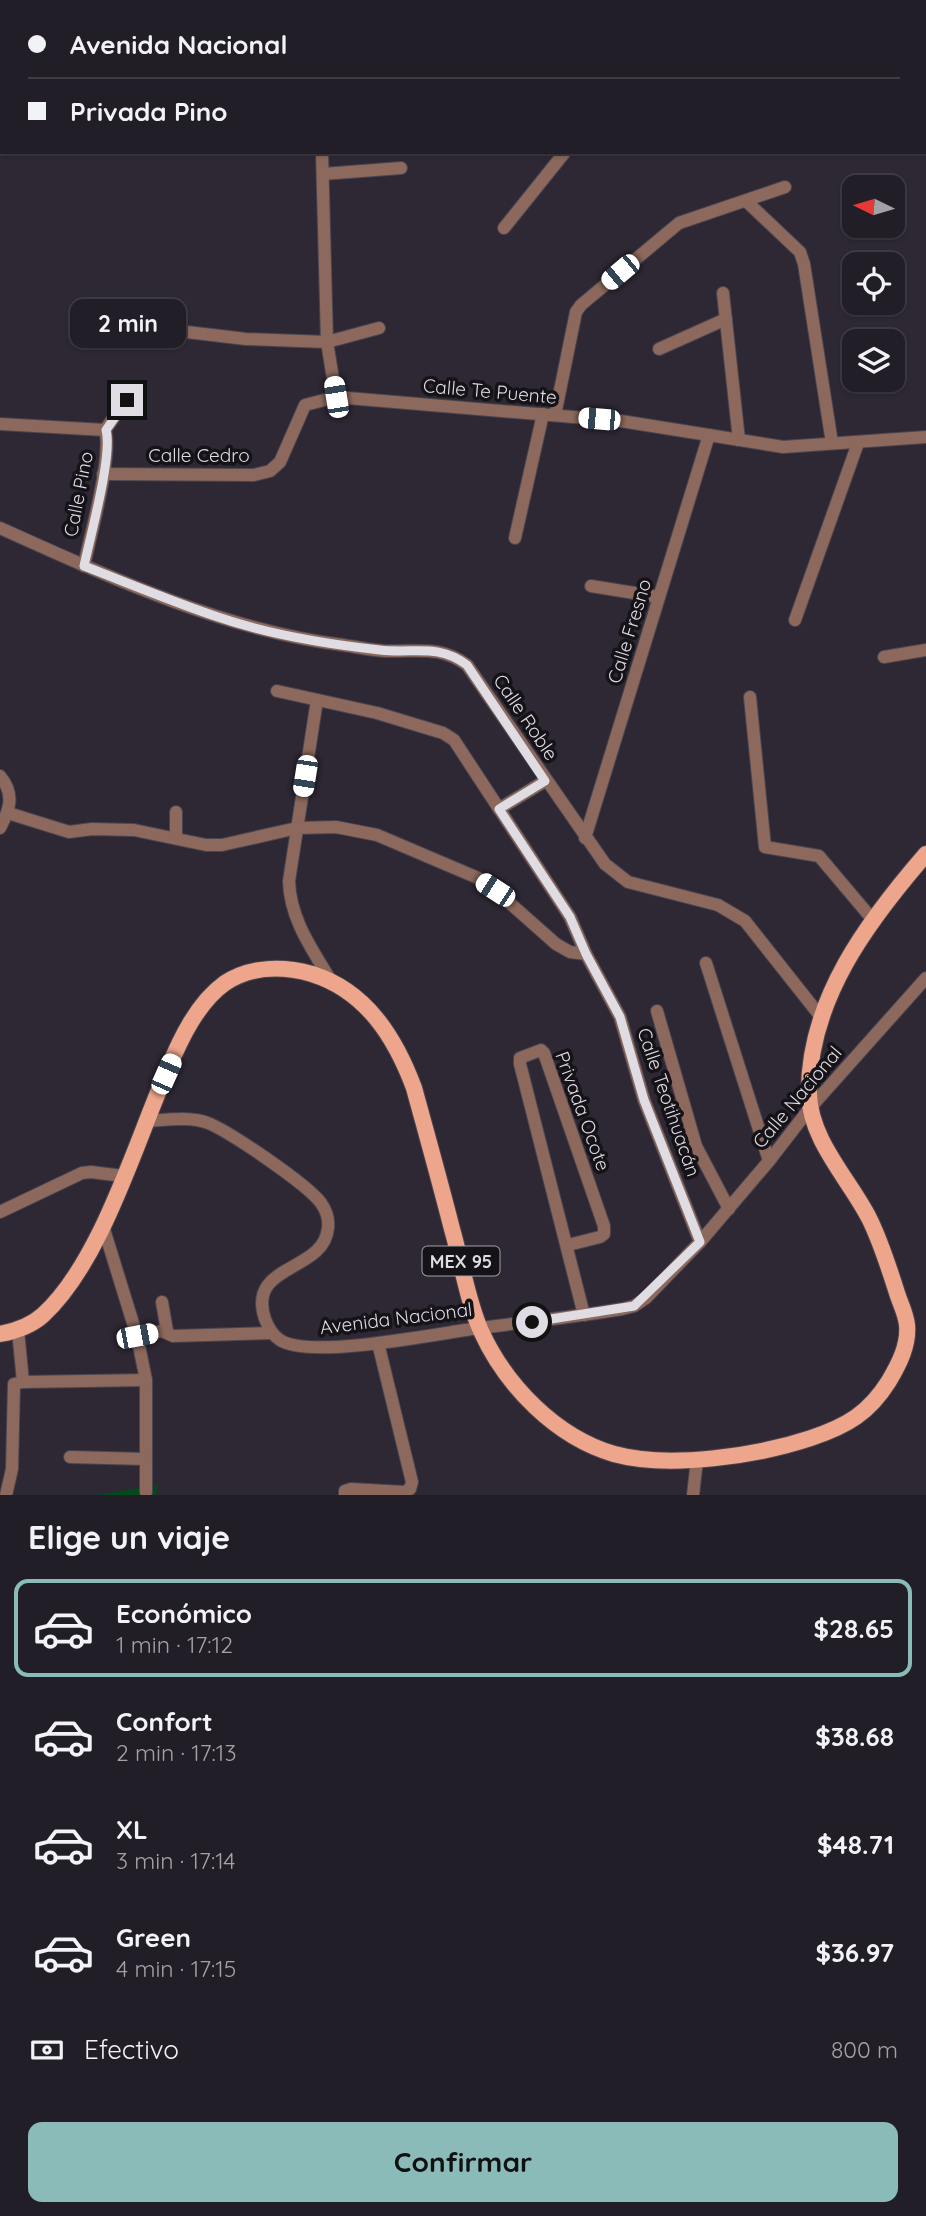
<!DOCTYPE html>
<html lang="es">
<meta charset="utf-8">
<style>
:root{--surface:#221e27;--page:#2a272f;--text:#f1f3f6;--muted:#a2a2a7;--line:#3f3c44;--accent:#8bbbb9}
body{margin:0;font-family:Quicksand,sans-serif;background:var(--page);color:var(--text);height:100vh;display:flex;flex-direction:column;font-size:26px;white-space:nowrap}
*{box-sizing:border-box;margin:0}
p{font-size:23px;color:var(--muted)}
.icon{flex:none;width:38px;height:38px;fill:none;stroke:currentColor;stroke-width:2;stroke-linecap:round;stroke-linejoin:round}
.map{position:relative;height:1495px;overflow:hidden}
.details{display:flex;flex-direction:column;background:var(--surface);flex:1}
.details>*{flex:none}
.top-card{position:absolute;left:0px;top:0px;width:928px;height:154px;box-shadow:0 2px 5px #0004,0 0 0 2px var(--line);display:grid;align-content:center;height:154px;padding:0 28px;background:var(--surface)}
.needle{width:46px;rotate:275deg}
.fabs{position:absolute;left:842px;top:175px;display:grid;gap:14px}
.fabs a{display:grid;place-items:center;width:63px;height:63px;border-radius:14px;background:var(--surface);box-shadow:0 2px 5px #0004,0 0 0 2px var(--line);font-size:35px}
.end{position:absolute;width:32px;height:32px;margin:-16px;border:9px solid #dfdce3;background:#111;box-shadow:0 0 0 4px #111}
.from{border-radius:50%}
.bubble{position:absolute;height:49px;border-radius:14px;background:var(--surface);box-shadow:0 2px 5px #0004,0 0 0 2px var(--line);font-size:23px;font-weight:700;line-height:49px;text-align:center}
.car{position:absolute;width:21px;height:42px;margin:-21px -10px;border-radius:9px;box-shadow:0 0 5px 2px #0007;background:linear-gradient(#fff 24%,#345 0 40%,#fff 0 76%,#345 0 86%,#fff 0)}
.top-card b{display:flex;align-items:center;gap:24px;height:66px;font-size:26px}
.top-card b+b{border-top:2px solid var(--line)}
.top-card i{width:18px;height:18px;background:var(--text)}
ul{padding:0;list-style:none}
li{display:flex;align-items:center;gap:21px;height:98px;margin:0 14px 10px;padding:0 14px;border:4px solid transparent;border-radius:14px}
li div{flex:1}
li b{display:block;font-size:26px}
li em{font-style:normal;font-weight:700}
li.active{border-color:var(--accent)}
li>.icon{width:63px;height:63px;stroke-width:1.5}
h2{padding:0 28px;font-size:32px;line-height:84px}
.pay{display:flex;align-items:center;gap:18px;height:77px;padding:0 28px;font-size:26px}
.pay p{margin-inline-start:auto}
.button{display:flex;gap:14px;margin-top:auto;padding:14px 28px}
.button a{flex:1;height:80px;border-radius:14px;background:var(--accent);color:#111;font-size:28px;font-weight:700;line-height:80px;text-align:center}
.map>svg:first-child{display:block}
</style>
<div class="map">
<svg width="926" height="1495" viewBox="0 0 926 1495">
<rect width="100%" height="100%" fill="#2e2834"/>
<polygon fill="#014b1b" points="158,1485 156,1495 97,1495"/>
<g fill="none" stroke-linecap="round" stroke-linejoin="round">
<g stroke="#4a4550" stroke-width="14">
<g id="minor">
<polyline points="226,0 227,2"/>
<polyline points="425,0 425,2"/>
<polyline points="125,2 133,0"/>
<polyline points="263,2 271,0"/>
<polyline points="502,2 502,0"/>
<polyline points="572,2 572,0"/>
<polyline points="0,12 2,6"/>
<polyline points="0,58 2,59"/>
<polyline points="0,98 2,97"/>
<polyline points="322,152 327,342 336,397"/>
<polyline points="323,174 401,168"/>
<polyline points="746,201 800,252 804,264 832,443"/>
<polyline points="504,228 565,152"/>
<polyline points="723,293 739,440"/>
<polyline points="136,326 246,339 327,342 379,328"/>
<polyline points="659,349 726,319"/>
<polyline points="555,415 576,312 581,305 679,223 785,187"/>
<polyline points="0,424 105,430"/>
<polyline points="105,430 127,399"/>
<polyline points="103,474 254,475 270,471 280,462 305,405 336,397 621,421 783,447 926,437"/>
<path d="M0,528C109,577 223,630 343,645C357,647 371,650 385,651C417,652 440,645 467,665L605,864L628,882L718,905L745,921L821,1017"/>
<polyline points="515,538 543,414"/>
<path d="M84,566C90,536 113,455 105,430"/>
<polyline points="591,586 659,597"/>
<polyline points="795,620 858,443"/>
<polyline points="884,657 926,650"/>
<polyline points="277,691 377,713 443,733 454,740 570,917 586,954 620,1017 644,1100 700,1242"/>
<polyline points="750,697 765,847 819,856 873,920"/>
<path d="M317,700L289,881C290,919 312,949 331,981"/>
<path d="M0,776C15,794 10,809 0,828"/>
<polyline points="499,809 545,781"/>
<polyline points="176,812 176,838"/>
<polyline points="8,813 69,832 92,829 134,830 206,845 222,845 297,828 336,827 377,835 478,878 495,890 556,944 570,952 586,954"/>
<polyline points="585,838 709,435"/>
<polyline points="706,963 769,1161"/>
<polyline points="657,1011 696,1146 729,1209"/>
<path d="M145,1121C165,1120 190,1116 208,1123C230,1132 307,1184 321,1203C326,1210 329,1219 328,1228C324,1273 246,1263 265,1319C268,1327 272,1335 280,1340C310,1360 440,1333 479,1328C527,1322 574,1317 622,1309L634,1306L646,1298L700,1242L769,1161L810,1108L926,978"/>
<polyline points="0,1212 82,1173 91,1172 123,1176"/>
<polyline points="103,1226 137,1336 146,1380 146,1492"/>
<polyline points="568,1245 600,1237 604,1234 604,1226 544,1053 541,1050 520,1058 520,1064 584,1315"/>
<polyline points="162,1302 167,1331"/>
<polyline points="18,1330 23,1382"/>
<polyline points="137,1336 162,1331 173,1336 272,1333"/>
<polyline points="70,1457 145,1459"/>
<polyline points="6,1495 12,1469 14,1384 23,1382 146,1380"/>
<polyline points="345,1495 345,1491 351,1489 404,1492 410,1489 412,1482 378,1343"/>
<polyline points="693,1495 697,1460"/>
</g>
</g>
<g stroke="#4a4550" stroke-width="18">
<path id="major" d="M0,1334C16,1331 31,1326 43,1315C101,1262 135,1144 167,1071C180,1040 197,1003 225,983C251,966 283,966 312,974C366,991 395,1037 414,1088C427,1135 440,1182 452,1229C461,1260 468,1303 481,1331C506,1386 556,1437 614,1454C669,1469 757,1456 811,1438C847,1426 869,1413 889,1381C899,1364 909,1345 907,1325C906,1314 900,1303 897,1293C889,1268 881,1242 869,1218C849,1179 810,1140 809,1094C808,1000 868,921 926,854"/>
</g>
<use href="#minor" stroke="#8c695c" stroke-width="12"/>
<use href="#major" stroke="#eda68b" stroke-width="16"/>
</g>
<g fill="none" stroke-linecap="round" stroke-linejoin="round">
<path stroke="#dfdce3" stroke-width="9" d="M127,400L106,430C113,455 90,537 84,566C128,583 173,602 218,617C270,635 326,644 380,650C414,654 438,643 467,665L545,781L499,809L570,917L586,954L620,1017L644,1100L700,1242L634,1306L532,1322"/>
</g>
<g text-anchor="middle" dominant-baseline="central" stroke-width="7" stroke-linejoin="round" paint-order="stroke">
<rect fill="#151218" stroke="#a29fa6" stroke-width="2" x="422.5" y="1246.5" width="77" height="29" rx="5"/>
<g font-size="18" font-weight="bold" fill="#dfdce3">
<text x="461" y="1261">MEX 95</text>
</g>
<g font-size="19" fill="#dfdce3" stroke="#151218">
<text transform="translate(490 391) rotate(5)">Calle Te Puente</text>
<text x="199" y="455">Calle Cedro</text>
<text transform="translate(78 494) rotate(-79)">Calle Pino</text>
<text transform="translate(629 631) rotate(-73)">Calle Fresno</text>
<text transform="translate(526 717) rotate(56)">Calle Roble</text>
<text transform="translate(797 1097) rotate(-50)">Calle Nacional</text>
<text transform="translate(669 1102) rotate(71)">Calle Teotihuacán</text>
<text transform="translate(583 1111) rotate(70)">Privada Ocote</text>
<text transform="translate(396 1318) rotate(-7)">Avenida Nacional</text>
</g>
</g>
</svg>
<div class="fabs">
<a><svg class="needle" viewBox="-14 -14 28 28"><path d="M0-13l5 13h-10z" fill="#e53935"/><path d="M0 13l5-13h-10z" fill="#a2a2a7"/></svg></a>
<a><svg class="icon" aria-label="locate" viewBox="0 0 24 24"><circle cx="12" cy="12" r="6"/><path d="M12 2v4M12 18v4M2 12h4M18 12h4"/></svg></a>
<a><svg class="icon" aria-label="layers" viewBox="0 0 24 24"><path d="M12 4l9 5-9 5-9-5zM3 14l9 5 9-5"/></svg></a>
</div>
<i class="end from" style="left:532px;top:1322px"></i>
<i class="end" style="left:127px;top:400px"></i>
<div class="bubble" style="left:70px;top:299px;width:116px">2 min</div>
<i class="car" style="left:620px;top:272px;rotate:230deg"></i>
<i class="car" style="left:336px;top:397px;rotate:351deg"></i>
<i class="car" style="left:599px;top:419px;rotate:275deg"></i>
<i class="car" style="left:305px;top:776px;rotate:189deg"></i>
<i class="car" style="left:495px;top:890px;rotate:303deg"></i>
<i class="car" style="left:166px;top:1074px;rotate:24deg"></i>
<i class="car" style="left:137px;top:1336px;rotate:79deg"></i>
<div class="top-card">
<b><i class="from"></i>Avenida Nacional</b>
<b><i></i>Privada Pino</b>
</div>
</div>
<section class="details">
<h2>Elige un viaje</h2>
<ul>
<li class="active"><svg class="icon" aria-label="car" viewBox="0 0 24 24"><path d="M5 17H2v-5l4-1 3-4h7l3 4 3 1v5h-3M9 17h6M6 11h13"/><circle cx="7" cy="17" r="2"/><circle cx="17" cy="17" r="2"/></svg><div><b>Económico</b><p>1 min · 17:12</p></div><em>$28.65</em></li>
<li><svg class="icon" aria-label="car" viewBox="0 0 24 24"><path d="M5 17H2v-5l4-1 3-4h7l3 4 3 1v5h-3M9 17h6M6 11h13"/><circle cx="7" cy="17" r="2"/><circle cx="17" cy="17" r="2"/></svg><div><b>Confort</b><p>2 min · 17:13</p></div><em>$38.68</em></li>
<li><svg class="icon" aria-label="car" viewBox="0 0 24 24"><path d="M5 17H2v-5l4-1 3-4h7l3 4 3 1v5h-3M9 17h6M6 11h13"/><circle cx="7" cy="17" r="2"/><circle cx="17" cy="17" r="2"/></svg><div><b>XL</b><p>3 min · 17:14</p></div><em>$48.71</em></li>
<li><svg class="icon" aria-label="car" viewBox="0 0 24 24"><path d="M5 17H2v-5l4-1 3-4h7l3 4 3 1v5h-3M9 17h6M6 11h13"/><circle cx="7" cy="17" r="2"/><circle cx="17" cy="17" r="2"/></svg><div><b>Green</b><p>4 min · 17:15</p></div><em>$36.97</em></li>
</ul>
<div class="pay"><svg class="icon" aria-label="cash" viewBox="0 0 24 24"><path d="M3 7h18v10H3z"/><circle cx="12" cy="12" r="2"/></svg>Efectivo<p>800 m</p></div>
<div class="button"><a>Confirmar</a></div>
</section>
